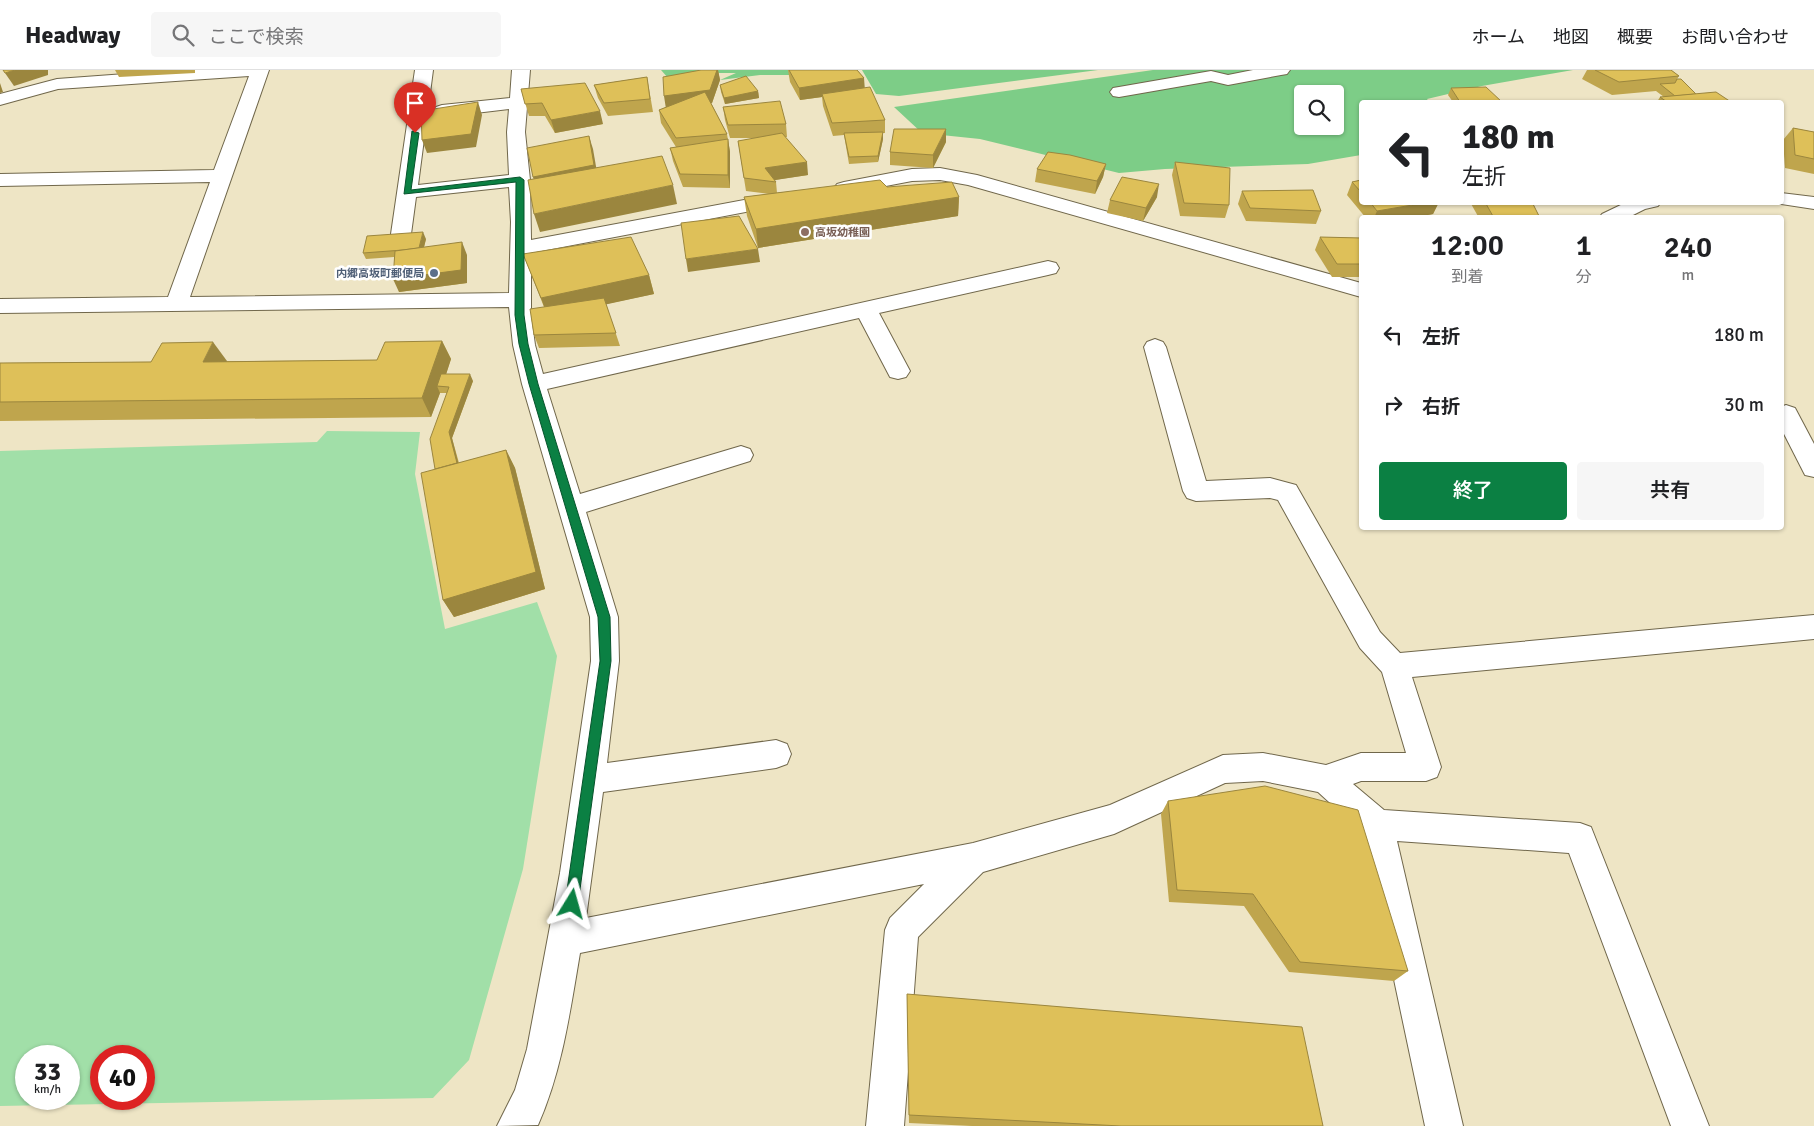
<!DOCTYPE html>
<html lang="ja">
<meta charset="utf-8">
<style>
body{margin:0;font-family:Signika,"Noto Sans JP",sans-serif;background:#f6f6f6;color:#202124;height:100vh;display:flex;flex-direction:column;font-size:19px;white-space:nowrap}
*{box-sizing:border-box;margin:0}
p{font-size:16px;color:#757577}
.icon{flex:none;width:28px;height:28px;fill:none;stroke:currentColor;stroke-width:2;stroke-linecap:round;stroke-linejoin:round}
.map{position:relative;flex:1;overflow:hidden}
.details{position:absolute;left:1359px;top:145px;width:425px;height:315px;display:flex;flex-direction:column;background:#fff;border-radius:5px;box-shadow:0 1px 4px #0004}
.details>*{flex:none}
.banner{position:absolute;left:1359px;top:30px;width:425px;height:105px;border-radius:5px;box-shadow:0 1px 4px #0004;background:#fff;color:#202124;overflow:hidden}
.fabs{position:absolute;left:1294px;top:15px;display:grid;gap:10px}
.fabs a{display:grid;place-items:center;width:50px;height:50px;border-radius:5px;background:#fff;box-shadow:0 1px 4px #0004;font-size:25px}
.speed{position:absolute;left:15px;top:975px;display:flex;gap:10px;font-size:25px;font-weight:700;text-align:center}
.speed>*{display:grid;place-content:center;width:65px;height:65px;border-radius:50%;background:#fff;box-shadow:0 1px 4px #0004;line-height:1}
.speed small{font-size:12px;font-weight:400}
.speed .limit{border:8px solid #d22;background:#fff;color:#111}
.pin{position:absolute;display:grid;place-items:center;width:42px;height:42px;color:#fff;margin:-51px -21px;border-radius:50% 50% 50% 0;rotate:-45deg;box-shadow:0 0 5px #0007}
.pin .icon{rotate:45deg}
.me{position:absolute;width:55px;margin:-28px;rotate:8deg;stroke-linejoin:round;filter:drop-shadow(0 0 4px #0008)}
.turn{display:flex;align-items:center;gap:18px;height:105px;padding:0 20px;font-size:22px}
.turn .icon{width:65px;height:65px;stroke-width:2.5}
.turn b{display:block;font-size:35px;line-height:42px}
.eta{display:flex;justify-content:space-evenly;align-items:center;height:85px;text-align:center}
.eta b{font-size:30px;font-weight:600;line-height:35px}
.cta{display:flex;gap:10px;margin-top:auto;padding:10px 20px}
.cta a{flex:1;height:58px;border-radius:5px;background:#0b8043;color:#fff;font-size:20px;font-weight:600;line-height:58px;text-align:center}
.cta a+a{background:#f6f6f6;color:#202124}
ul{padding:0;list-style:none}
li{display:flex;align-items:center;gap:15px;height:70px;padding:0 20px}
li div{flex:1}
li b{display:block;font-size:19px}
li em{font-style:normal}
header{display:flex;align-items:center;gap:30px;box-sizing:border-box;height:70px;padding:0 25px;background:#fff;border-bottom:1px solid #e0e0e0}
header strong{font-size:24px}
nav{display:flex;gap:28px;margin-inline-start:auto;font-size:18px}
.search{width:350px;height:45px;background:#f6f6f6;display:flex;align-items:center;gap:12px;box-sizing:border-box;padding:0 18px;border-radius:5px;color:#757577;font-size:19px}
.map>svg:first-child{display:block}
.green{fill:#a1dfa8;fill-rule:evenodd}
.forest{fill:#7dcd87;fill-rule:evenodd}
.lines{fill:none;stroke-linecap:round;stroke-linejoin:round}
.minor-casing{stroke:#70674b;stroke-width:2}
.minor{fill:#fff;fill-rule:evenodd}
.wall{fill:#bfa54d}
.shaded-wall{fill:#9b863e}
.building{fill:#dec059;stroke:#9b863e}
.route{fill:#0b8043;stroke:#07532c}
.education-dot{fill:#8d6e63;stroke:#fff;stroke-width:2}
.service-dot{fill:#5c6f8a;stroke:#fff;stroke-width:2}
.labels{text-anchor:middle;stroke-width:5;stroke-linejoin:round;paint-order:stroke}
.far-education-label{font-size:11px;font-weight:bold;fill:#785e54;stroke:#fff;text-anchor:start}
.far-service-label{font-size:11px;font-weight:bold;fill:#4e5e75;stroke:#fff;text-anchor:end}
</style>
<header>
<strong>Headway</strong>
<div class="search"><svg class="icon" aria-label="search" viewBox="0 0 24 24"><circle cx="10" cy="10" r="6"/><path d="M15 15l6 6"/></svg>ここで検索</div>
<nav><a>ホーム</a><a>地図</a><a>概要</a><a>お問い合わせ</a></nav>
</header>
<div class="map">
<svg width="1814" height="1056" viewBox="0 0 1814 1056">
<rect width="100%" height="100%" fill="#eee5c5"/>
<path class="green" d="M327,361L420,362L415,404L445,559L537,532L557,586L523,799L469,990L433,1028L0,1036V381L317,372ZM26,986H69V1029H26ZM101,986H144V1029H101Z"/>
<g class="forest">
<path d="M661,0H816L801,5H760L720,10L736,3H705L668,8Z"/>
<path d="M862,0H1098L899,26L876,24Z"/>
<path d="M1153,0H1573L1482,16L1427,29L1429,32H1361V85L1308,94L1165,99L1119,103L980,69L922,63L894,37ZM1302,24H1335V56H1302Z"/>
</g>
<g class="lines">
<g class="minor-casing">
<g id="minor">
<path d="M180,0H269L190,227L509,223L511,152L509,117L416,127L411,164L408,169L401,170L394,169L391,164L415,0H433L418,115L509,105L507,62L509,39L442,47L436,45L433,41L436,37L442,35L510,28L512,0H530L525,62L530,110L531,170L782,123L789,125L792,129L789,133L782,135L531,183V245L535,275L543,304L1048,191L1056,193L1059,198L1056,203L1048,205L879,243L910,301L906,307L898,309L890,307L859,248L547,319L580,424L741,376L750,379L753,385L750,391L586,442L618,547L619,591L607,693L776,670L787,674L791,684L787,694L776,698L603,722L586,848L973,773L1110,735L1223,685L1263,683L1326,695L1361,683H1406L1382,602L1360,578L1278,430L1270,428L1196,431L1187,428L1183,421L1144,277L1147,272L1155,269L1163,272L1166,277L1206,411L1270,408L1296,415L1380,562L1400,583L1814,545V569L1412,607L1441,697L1437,707L1426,711H1361L1353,714L1384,740L1580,753L1591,757L1709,1056H1671L1569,783L1397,771L1463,1056H1425L1363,763L1318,722L1263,711L1225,713L1114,764L983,802L918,867L904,1056H866L885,860L890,848L924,814L580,883C570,942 562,1001 538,1055L497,1056L515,1020L527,979L560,803L591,591L590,547L522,314L513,275L509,237L0,243V229L168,227L210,112L0,116V104L214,100L249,6L58,19L0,35V24L57,9Z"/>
<path d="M1253,0H1290L1287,4L1281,5L1228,15L1211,11L1119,27L1113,26L1110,22L1113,18L1119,17L1211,1L1228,5Z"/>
<path d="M940,98L977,105L1361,213V227L968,115L940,110L912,111L844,124L837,122L834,118L837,114L844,112L912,99Z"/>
<path d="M1781,123L1814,127V139L1774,133L1781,132Z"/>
<path d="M1627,132H1661L1658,136L1645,139L1627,148H1599L1602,144Z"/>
<path d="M1786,335L1795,338L1814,374V407L1805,405L1781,358V337Z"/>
</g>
</g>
<use href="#minor" class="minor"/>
</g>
<g class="wall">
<path d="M115,0H195V3L119,7Z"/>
<path d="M701,0H718L720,10L712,33H711L727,64L730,82V118L683,117L673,91L670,78L676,77L661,53L659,40L666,37Z"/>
<path d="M788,0H857L864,8V18L885,50V63H883V69L878,92L849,94L844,65L833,66L823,36L822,27L800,30L790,12Z"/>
<path d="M1587,0H1671L1679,6L1677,9L1696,24L1731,32H1657L1660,27H1664L1656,21L1612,25L1582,9Z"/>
<path d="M647,7L653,42L608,46L598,28L594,15Z"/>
<path d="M720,15L758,21L759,28L725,34L721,22Z"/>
<path d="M1451,18L1502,32H1453L1448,25Z"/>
<path d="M521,19L603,54L555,63L545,46H529Z"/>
<path d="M723,37L786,54L787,67H785L808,105L774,110L776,112L777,123L887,117L959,127L958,146L758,178L747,146L744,127L769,124L746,121L738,71L758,68H730L725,50Z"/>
<path d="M1793,58L1814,62V104L1785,98L1783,70Z"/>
<path d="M946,72L933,98L890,95V82Z"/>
<path d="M1175,92L1229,135L1225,148L1180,146L1172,105Z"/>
<path d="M1106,94L1103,107L1095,124L1035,112L1037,99Z"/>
<path d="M1361,110V132H1439L1433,144L1412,148H1366L1347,125L1352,112Z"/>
<path d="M1242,121L1321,141L1316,154L1246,151L1238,134Z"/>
<path d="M1157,127L1143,151L1107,143L1110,130Z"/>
<path d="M1470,132H1532L1540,148H1479Z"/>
<path d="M1320,167L1361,168V207H1332L1315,180Z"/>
<path d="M426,169L424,177L467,185V213L399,222L394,187L366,189L363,183Z"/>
<path d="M523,184L649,205L654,224L606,234L620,276L539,278L534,265L544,237Z"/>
<path d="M442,271L451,289L446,304L473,311L452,368L459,393L506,380L515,398L545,519L454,547L443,530L435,399L447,323H440L431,347L0,351V293L377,290Z"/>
<path d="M1168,731L1408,901L1394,911L1289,902L1244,836L1169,832L1161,744Z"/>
<path d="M907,924L1323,1056H972L909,1053Z"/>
</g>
<g class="shaded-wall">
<path d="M15,0H48V5L14,16L5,3Z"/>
<path d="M717,0H718L720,10L712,33L666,39L664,26Z"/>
<path d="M864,8L865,21L822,24V27L800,30L799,18Z"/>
<path d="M0,13L3,22L0,23Z"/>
<path d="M758,21L759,28L725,34L724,28Z"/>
<path d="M478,32L482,45L476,77L427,83L422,70Z"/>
<path d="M600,41L603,54L555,63L551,50Z"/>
<path d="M946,59V72L933,98V85Z"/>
<path d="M883,62V69L878,92V86Z"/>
<path d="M589,66L593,79L598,108L537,120L533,107Z"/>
<path d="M728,69L730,82V118L728,105Z"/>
<path d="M807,92L808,105L769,111L765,98Z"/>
<path d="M1106,94L1103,107L1095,124L1097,111Z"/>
<path d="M1159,114L1157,127L1143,151L1146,138Z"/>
<path d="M673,115L677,134L540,162L534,144Z"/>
<path d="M959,127L958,146L758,178L756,159Z"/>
<path d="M1430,132H1439L1433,144L1412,148H1374L1377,141Z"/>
<path d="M423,162L426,169L422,185L419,179Z"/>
<path d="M462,172L467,185V213L399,222L393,209Z"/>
<path d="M758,179L760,192L688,202L686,189Z"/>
<path d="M649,205L654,224L548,247L541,228Z"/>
<path d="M442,271L451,289L442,317L437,316L440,323L431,347L422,328Z"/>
<path d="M213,272L227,291L216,310L203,292Z"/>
<path d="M470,304L473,311L452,368L463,412H438L449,362Z"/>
<path d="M506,380L515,398L545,519L454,547L443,530Z"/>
</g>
<g class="building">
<path d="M3,0H15L5,3Z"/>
<path d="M701,0H717L710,20L664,26L663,7Z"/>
<path d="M789,0H857L864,8L799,18Z"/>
<path d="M1595,0H1671L1679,6L1619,12Z"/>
<path d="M746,6L758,21L724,28L720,15Z"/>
<path d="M647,7L650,29L604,33L594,15Z"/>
<path d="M1677,9H1681L1696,24L1675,26L1660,14L1675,13Z"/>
<path d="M585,13L600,41L551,50L542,33L525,34L521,19Z"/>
<path d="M870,17L885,50L832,53L822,24Z"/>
<path d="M1486,17L1502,32H1460L1451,18Z"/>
<path d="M705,22L727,64L676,68L659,40Z"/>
<path d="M1716,22L1731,32H1667L1660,27Z"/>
<path d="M780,31L786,54L728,55L723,37Z"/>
<path d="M478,32L471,64L422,70L421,41Z"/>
<path d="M1793,58L1814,62V89L1795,85Z"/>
<path d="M894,59H946L933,85L890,82Z"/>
<path d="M883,62L878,86L849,87L844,63Z"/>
<path d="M782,63L807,92L765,98L776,112L744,108L738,71Z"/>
<path d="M589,66L594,95L533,107L527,78Z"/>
<path d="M728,69V105L680,104L670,78Z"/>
<path d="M1048,82L1070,85L1106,94L1097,111L1037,99Z"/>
<path d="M662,86L673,115L534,144L528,110Z"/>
<path d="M1175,92L1230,98L1229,135L1184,133Z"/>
<path d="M1122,107L1159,114L1146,138L1110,130Z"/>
<path d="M880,110L887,117L952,112L959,127L756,159L744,127Z"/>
<path d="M1361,110V122L1352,112Z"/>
<path d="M1313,120L1321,141L1250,138L1242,121Z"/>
<path d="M1370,132H1430L1377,141Z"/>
<path d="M1485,132H1532L1540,148H1494Z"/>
<path d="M739,146L758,179L686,189L681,153Z"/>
<path d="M423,162L419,178L403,180L363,183L367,166Z"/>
<path d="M631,167L649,205L541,228L523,184Z"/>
<path d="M1320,167L1361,168V194H1337Z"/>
<path d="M462,172L461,200L393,209L395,181Z"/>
<path d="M604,228L616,263L534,265L530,239Z"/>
<path d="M442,271L422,328L0,332V293L151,292L162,273L213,272L203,292L377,290L385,272Z"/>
<path d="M441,304H470L449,362L457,393L435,399L430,369L449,317L437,316Z"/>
<path d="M506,380L536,502L443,530L421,403Z"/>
<path d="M1265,716L1358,740L1408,901L1300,892L1253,824L1177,820L1168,731Z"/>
<path d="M907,924L1302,957L1323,1056H1121L909,1045Z"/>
</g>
<path class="route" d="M412,61L419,63L411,120L520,107L524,110V245L528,274L538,314L610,547L611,591L578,834L576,839L572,841L567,839L565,834L600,591L598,547L529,314L519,274L515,245L516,112L404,124Z"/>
<circle class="education-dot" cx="805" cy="162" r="5"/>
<circle class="service-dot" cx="434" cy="203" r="5"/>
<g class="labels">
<g class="far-education-label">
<text x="815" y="166">高坂幼稚園</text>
</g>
<g class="far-service-label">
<text x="424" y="207">内郷高坂町郵便局</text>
</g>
</g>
</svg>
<div class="fabs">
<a><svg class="icon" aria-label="search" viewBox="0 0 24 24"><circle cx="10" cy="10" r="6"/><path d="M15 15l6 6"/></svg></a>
</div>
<div class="speed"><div>33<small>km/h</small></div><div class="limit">40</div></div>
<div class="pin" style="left:415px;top:63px;background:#d93025"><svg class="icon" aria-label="arrive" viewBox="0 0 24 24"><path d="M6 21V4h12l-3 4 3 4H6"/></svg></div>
<svg class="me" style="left:572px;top:834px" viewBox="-20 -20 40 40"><path d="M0-17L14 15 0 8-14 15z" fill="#0b8043" stroke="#fff" stroke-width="4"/></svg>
<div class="banner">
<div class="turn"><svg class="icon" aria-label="left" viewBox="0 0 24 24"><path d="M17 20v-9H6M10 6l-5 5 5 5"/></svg><div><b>180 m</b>左折</div></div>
</div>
<section class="details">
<div class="eta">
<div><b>12:00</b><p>到着</p></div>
<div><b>1</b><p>分</p></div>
<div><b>240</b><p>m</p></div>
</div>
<ul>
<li><svg class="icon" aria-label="left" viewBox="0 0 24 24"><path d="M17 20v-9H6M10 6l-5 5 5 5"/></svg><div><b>左折</b></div><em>180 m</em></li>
<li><svg class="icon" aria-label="right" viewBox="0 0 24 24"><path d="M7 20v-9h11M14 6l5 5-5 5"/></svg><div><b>右折</b></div><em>30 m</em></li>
</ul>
<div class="cta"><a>終了</a><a>共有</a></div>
</section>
</div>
